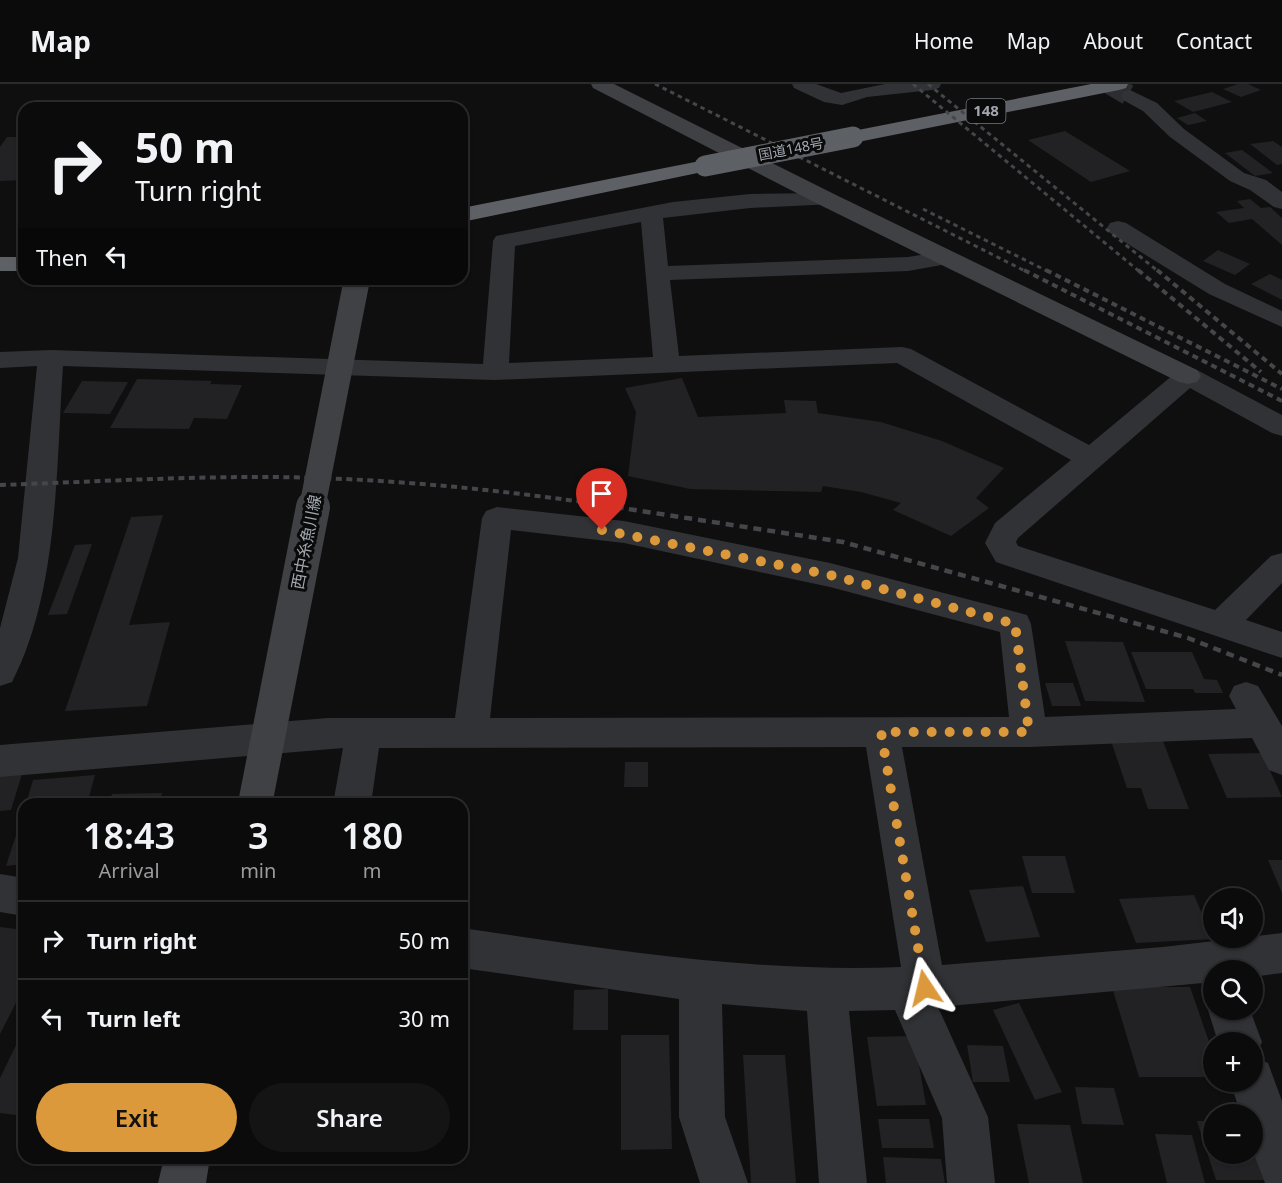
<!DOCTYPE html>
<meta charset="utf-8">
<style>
body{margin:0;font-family:"Noto Sans","Noto Sans JP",sans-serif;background:#141415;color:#f1f3f6;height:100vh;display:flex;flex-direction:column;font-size:22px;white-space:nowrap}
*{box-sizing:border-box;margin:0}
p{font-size:20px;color:#9a9b9d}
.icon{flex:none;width:33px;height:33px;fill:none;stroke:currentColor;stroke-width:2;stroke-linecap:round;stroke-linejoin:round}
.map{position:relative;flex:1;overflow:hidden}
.panel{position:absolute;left:18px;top:714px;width:450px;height:366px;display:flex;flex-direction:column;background:#0b0b0c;border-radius:18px;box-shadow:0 2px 4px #0004,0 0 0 2px #2b2b2d}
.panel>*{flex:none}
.top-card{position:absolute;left:18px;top:18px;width:450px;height:183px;border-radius:18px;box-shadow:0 2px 4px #0004,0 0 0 2px #2b2b2d;background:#0b0b0c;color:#f1f3f6;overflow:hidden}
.tools{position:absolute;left:1203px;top:804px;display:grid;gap:12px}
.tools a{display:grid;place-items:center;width:60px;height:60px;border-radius:50%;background:#0b0b0c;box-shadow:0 2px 4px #0004,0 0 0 2px #2b2b2d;font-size:30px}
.pin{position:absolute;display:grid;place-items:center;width:51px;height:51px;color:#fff;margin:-62px -26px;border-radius:50% 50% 50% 0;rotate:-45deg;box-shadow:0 0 6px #0007}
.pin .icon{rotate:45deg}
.me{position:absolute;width:66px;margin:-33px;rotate:350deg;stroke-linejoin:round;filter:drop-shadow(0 0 4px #0008)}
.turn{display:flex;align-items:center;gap:21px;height:126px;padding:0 18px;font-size:27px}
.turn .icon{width:78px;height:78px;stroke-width:2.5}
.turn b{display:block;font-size:42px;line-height:51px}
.then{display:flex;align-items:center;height:57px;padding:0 18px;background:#0003;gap:12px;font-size:22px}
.eta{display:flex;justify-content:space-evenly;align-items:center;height:102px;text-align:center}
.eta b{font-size:36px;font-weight:600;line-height:42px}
.cta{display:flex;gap:12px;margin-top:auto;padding:12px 18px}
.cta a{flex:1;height:69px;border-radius:36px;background:#db993c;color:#111;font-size:24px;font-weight:600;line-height:69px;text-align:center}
.cta a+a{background:#141415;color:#f1f3f6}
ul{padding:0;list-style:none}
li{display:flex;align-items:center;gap:18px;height:78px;padding:0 18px;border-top:2px solid #2b2b2d}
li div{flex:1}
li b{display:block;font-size:22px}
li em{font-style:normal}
header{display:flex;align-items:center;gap:36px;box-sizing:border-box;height:84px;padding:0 30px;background:#0b0b0c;border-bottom:2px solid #2b2b2d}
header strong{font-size:28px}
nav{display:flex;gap:33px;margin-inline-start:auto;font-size:21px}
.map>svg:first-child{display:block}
.building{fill:#222224}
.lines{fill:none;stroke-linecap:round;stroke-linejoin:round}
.street-tunnel{stroke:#2c2d30;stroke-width:21;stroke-dasharray:21 10;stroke-linecap:butt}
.street{fill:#313235;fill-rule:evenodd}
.secondary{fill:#3f4144;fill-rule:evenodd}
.highway{fill:#5d6065;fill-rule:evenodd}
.rail-far2{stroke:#444649;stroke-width:3;stroke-dasharray:4.5 4;stroke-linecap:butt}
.rail-far1{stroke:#444649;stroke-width:4;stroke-dasharray:6 4.5;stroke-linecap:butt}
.rail{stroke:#444649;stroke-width:4.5;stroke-dasharray:8 6;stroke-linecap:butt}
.secondary-bridge-far1{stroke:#3f4144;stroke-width:26}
.secondary-bridge{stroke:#3f4144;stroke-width:34}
.highway-bridge{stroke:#5d6065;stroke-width:21}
.route{stroke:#db993c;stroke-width:10;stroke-dasharray:0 18}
.labels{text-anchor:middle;stroke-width:6;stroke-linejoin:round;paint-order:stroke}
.far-street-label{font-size:14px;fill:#a2a7af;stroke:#0a0a0b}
.shield{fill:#0a0a0b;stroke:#74787e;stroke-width:1.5}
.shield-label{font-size:15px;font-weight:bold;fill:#a2a7af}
.street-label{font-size:16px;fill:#a2a7af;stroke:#0a0a0b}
</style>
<header>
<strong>Map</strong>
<nav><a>Home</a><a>Map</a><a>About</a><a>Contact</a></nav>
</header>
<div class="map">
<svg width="1282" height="1099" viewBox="0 0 1282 1099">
<rect width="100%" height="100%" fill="#0f0f10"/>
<g class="building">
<path d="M1238,0H1248L1261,6L1241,13L1223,5Z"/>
<path d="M1212,8L1232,18L1193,28L1174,17Z"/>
<path d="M1195,29L1207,37L1188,41L1177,34Z"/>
<path d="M1065,47L1130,87L1091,98L1028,56Z"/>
<path d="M7,53H24V96L0,97V63Z"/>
<path d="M1273,57L1282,63V80L1277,81L1250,60Z"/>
<path d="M1242,66L1273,89L1255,92L1225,69Z"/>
<path d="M1250,115L1261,124L1270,123L1282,134V161L1252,135L1229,139L1216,128L1244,124L1237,117Z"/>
<path d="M1218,166L1250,180L1235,191L1203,177Z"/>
<path d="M1270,190L1282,196V216L1251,200Z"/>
<path d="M682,294L698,333L786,329L784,316L816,317L818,329L881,338L942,357L1004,384L976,414L989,424L951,452L893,426L901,419L861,408L823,402L821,408L690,405L628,392L636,328L625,304Z"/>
<path d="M137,295L212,297L210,300L242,301L227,335L194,334L189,345L110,344Z"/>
<path d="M82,297L128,298L110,330L63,329Z"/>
<path d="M163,431L129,541L170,538L147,622L65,627L131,433Z"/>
<path d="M92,460L67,530L48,531L75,461Z"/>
<path d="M1065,557L1123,558L1145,618L1085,617Z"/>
<path d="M1131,568H1192L1204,595L1217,596L1223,609H1195L1193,605H1146Z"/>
<path d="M1045,599H1073L1081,622H1052Z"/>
<path d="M1111,657H1163L1189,725H1148L1141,704H1127Z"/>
<path d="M1262,669L1282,713L1227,714L1208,670Z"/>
<path d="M625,678H648V703H624Z"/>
<path d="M22,690L11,726L0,727V692Z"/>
<path d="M95,691L87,720H26L33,696Z"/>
<path d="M162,709L159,720H109L112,710Z"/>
<path d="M24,727V780L6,782Z"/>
<path d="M1022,772H1065L1075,809H1032Z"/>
<path d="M1268,776H1282V809Z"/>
<path d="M1023,802L1040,853L986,858L969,806Z"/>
<path d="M1194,811L1213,855L1136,859L1119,815Z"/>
<path d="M0,843L24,846V903L0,950Z"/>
<path d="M1112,903H1190L1214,972V993H1139Z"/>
<path d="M608,905V946H573L574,906Z"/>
<path d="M1019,919L1062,1008L1035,1016L993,926Z"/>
<path d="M24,945V1032L0,1029V994Z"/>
<path d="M621,951H669L672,1065L621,1066Z"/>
<path d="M914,952L926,1021L877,1022L867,953Z"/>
<path d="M967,961L1003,962L1010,998H973Z"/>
<path d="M743,971H785L796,1099H751Z"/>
<path d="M1075,1003L1114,1004L1124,1041L1082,1040Z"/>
<path d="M878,1035H929L934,1064H882Z"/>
<path d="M1197,1037H1214V1070H1252V1058L1266,1096H1216Z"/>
<path d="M1017,1040L1070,1041L1083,1099H1029Z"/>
<path d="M1155,1050L1192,1051L1205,1099H1167Z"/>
<path d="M883,1073L941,1075L945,1099H886Z"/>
</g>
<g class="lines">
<path class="street-tunnel" d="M1110,0L1130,12"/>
<g class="street">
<path d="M792,0H816L841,9L885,0H941L939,4L932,6L867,13L842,21L824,18L794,4Z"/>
<path d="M1130,6L1157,19L1184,45L1244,89L1266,96L1282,108V125L1274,123L1250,106L1230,97L1170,53L1143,27L1123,16L1121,12L1123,8Z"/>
<path d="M826,109L834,110L837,115L834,120L750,124L663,134L668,182L908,173L945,167L953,169L957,174L953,179L908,187L670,196L679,272L902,263L911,265L1089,361L1179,286L1188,284L1197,286L1282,331V352L1272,349L1190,304L1018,454L1016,458L1018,462L1215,526L1271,472L1282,469V499L1246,536L1282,548V574L996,478L985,459L995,439L1071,376L897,279L495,296L63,282C56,383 59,507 12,598L0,602V544L18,474L37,282L0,284V268L51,266L483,280L493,157L496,152L673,118L750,110ZM641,138L653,273L509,279L515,162Z"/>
<path d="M1118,137L1126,139L1225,200L1282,227V243L1209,210L1110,149L1107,144L1110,139Z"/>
<path d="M497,423L624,437L830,479L1027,531L1031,540L1045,633L1236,625L1229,612L1234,602L1246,598L1258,602L1282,642V691L1269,686L1252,654L1029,663H902L942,881L1163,863L1282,849V889L1252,893V886H1214V898L938,923L988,1033L995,1099H947L942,1034L895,926L849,927L867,1099H819L807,927L722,920L725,1033L748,1099H700L679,1033V915L462,884V844C609,865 753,889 901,883L866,663L379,664L371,720H333L343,664L0,693V661L328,634H455L482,434L486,427ZM511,446L624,459L830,503L1000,548L1009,633L490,634Z"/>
<path d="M0,790L24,794V832L0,828Z"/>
<path d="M1214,912V926H1250L1262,958L1255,974L1268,979L1282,1017V1099H1265L1252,1065V1030H1241L1230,998H1252V958H1218L1208,926Z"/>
</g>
<g class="secondary">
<path d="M591,0H614L834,110L1197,286L1201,292L1197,298L1188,300L1179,298L818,120L593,4Z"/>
<path d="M164,1074H210L206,1099H158Z"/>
</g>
<g class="highway">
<path d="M1091,0H1128L1126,4L1119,6L853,59L846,57L843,53L846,49L853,47Z"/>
<path d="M705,76L712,78L715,82L712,86L462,138V124Z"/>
<rect x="0" y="173" width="24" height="14"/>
</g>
<g class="rail-far2">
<path d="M655,0L1027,188"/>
<path d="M913,0L1140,188"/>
<path d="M928,0L1159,188"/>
<path d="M923,125L1049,188"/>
</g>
<g class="rail-far1">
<path d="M1024,186L1282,317"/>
<path d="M1046,186L1282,305"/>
<path d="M1138,186L1261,288"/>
<path d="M1157,186L1282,290"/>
<path d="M0,401C86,398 173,393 259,393C381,393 504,406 625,424"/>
</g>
<path class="rail" d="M615,423L843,458L1188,554L1282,591"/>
<path class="secondary-bridge-far1" d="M312,424L357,195"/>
<path class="secondary-bridge" d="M255,720L313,423"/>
<path class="highway-bridge" d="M705,82L853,53"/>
</g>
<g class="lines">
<path class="route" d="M602,446L830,491L1015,540L1029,648H881L925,904"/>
</g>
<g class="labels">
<g class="far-street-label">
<text transform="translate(791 65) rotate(-11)" y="5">国道148号</text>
</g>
<rect class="shield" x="966.5" y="15" width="39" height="24" rx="4.5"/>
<g class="shield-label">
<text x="986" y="32">148</text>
</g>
<g class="street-label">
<text transform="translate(306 458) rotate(-79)" y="6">西中糸魚川線</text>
</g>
</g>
</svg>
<div class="tools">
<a><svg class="icon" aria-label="sound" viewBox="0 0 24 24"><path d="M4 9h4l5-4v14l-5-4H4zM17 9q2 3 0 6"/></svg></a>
<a><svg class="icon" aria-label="search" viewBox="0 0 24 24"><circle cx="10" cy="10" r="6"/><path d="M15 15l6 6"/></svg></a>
<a>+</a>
<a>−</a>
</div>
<div class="pin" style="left:602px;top:446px;background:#d93025"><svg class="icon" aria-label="arrive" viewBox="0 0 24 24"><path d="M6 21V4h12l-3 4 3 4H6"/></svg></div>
<svg class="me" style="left:925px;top:904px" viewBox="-20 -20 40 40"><path d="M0-17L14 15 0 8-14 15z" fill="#db993c" stroke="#fff" stroke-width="4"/></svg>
<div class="top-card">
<div class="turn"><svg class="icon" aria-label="right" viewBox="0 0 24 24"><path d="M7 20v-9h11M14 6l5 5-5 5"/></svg><div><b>50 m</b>Turn right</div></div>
<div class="then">Then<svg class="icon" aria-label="left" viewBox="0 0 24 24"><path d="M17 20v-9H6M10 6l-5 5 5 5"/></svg></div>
</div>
<section class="panel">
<div class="eta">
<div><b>18:43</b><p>Arrival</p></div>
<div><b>3</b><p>min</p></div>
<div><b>180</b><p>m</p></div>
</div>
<ul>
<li><svg class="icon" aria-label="right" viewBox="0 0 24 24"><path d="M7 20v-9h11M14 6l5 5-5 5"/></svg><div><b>Turn right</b></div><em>50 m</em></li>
<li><svg class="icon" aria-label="left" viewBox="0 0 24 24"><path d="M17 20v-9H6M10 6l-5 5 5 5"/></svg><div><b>Turn left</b></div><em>30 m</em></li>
</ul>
<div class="cta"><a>Exit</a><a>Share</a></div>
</section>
</div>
